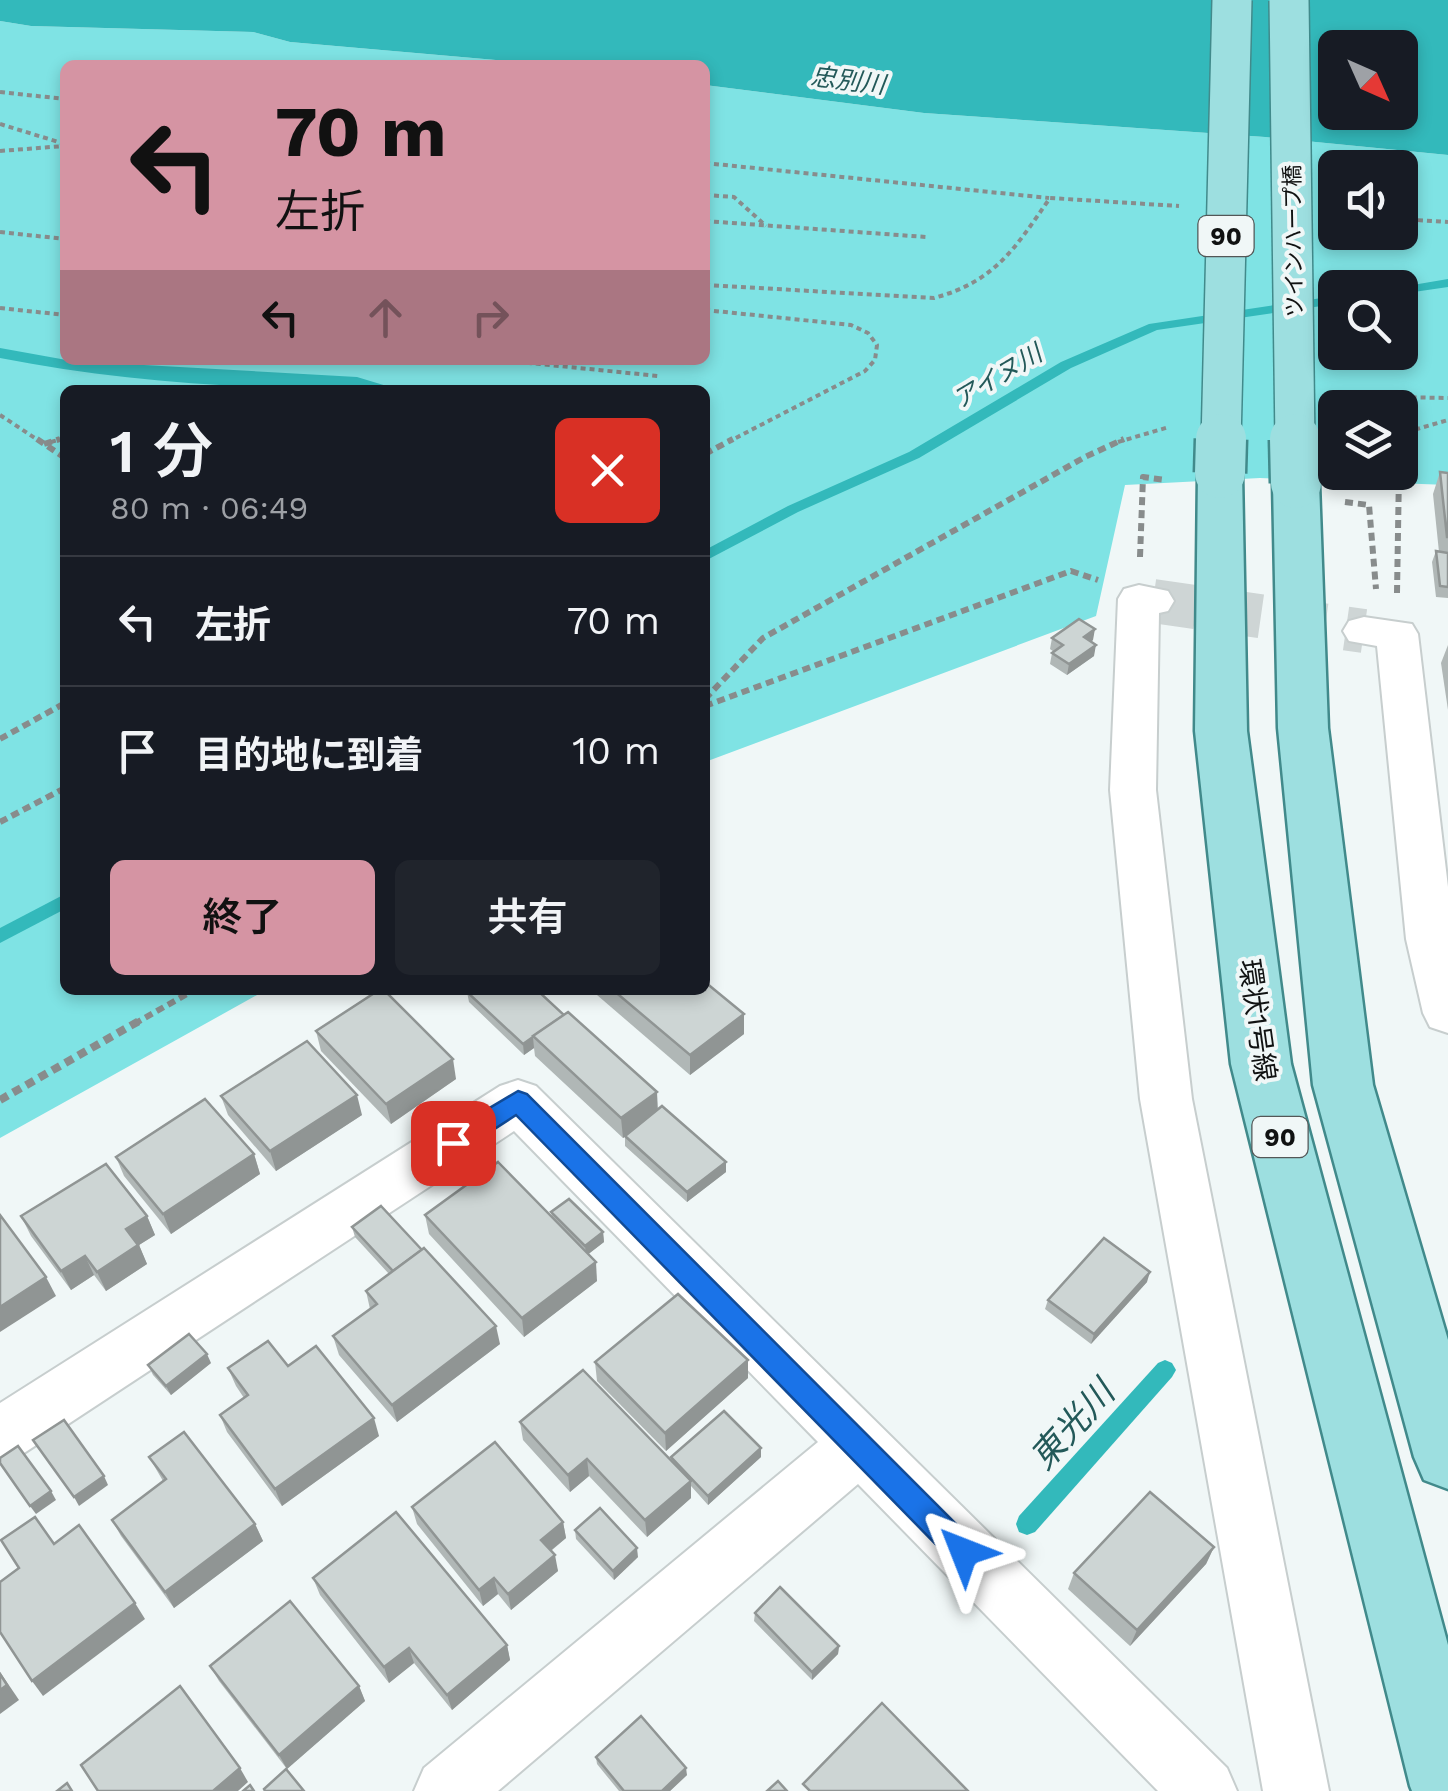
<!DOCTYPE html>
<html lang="ja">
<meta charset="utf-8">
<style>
body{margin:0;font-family:"Work Sans","Noto Sans JP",sans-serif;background:#20242c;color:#f1f3f6;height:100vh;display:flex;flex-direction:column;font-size:38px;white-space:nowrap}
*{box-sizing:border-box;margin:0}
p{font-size:32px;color:#9ea1a6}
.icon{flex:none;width:55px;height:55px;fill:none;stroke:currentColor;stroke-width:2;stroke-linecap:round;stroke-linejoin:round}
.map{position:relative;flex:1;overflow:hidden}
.details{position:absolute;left:60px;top:385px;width:650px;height:610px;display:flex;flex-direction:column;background:#171b24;border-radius:15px;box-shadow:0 5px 15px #0003}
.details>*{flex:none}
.banner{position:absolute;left:60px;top:60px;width:650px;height:305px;border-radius:15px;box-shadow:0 5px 15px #0003;background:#d594a3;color:#111;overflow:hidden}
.needle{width:65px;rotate:135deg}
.controls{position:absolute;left:1318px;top:30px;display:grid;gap:20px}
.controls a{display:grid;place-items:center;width:100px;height:100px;border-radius:15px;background:#171b24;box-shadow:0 5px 15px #0003;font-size:50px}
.pin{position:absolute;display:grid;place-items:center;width:85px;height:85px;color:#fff;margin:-42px;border-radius:20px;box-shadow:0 5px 15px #0006}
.me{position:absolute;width:110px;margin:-55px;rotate:315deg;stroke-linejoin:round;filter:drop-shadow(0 0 8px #0008)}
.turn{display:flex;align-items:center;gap:35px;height:210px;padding:0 50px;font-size:45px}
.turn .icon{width:130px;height:130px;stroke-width:2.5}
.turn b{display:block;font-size:70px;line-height:85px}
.lanes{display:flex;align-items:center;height:95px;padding:0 50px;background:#0003;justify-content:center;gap:50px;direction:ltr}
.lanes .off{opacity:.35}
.round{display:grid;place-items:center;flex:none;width:105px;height:105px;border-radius:15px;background:#20242c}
.overview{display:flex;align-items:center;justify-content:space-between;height:170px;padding:0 50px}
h1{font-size:60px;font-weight:600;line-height:75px}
.cta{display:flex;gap:20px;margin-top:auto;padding:20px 50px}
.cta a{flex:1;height:115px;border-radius:15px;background:#d594a3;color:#111;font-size:40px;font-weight:600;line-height:115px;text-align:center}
.cta a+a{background:#20242c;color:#f1f3f6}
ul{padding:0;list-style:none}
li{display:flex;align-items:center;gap:30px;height:130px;padding:0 50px;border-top:2px solid #363941}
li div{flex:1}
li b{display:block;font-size:38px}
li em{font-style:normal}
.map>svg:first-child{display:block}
.green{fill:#7fe3e4;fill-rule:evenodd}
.water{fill:#33b9bb;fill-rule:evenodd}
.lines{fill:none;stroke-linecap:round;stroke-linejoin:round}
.stream{fill:#33b9bb;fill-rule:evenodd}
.street-tunnel{stroke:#ced5d5;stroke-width:44;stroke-dasharray:44 21;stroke-linecap:butt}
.street-casing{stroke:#c7cece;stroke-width:4}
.primary-casing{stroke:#418a8b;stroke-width:5}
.path-far2{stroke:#888c8c;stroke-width:4;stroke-dasharray:5 4;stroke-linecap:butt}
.path-far1{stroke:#888c8c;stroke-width:6;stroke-dasharray:8 5;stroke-linecap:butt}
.path{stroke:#888c8c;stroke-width:8;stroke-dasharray:9 6;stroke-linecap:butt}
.street{fill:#fff;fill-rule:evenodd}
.primary{fill:#9ddfe0;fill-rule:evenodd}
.primary-bridge-far1-casing{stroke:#418a8b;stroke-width:42;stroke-linecap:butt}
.primary-bridge-casing{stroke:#418a8b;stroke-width:55;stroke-linecap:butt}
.primary-bridge-far1{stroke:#9ddfe0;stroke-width:39}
.primary-bridge{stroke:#9ddfe0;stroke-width:50}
.wall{fill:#b0b7b6}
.shaded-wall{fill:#909594}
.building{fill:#cdd5d4;stroke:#909594;stroke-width:2.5}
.route{fill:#1a73e8;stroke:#114b97;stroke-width:2.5}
.labels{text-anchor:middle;stroke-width:8;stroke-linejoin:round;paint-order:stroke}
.far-street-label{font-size:22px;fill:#101212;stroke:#f0f7f7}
.far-water-label{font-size:25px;font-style:italic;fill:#235959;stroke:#f0f7f7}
.shield{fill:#f0f7f7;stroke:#535757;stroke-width:2.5}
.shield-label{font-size:25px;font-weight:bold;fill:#101212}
.street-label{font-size:28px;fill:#101212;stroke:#f0f7f7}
.near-water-label{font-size:35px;font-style:italic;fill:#235959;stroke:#f0f7f7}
</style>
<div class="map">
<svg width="1448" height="1791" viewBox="0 0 1448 1791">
<rect width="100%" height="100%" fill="#f0f7f7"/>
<path class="green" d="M0,21L31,26L253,32L290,42L552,65H65V360H705V85L924,113L1265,137L1448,155V485L1260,478L1125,485L1096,616L705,762V390H65V990H266L0,1138ZM1335,168H1400V232H1335ZM1335,288H1400V352H1335ZM1335,408H1400V472H1335Z"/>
<g class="water">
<path d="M0,0H1448V155L1265,137L924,113L705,85V65H552L290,42L253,32L31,26L0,21ZM1335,48H1400V112H1335Z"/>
<path d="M0,348L72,361L357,377L400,390C267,390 131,384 0,358Z"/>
</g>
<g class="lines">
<g class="stream">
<path d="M1448,279V287L1400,294V288H1395Z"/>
<path d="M1335,296V304L1157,330L1071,368L919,458L798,512L705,561V550L788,506L909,452L1061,362L1149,324Z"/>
<path d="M65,894V909L0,943V928Z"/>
<path d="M1165,1360L1172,1363L1176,1370L1172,1377L1035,1532L1027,1535L1019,1532L1016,1524L1019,1516L1158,1363Z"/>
</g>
<path class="street-tunnel" d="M1153,601L1364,631"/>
<g class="street-casing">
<g id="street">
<path d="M1139,585L1168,591L1174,601L1168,611L1159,613L1156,790L1192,1099L1329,1791H1263L1140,1099L1110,790L1118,599L1124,589Z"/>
<path d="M1364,617L1412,624L1418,634L1448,887V1033L1430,1027L1423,1013L1406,939L1377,646L1349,641L1343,631L1349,621Z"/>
<path d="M518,1080L536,1086L1227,1768L1237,1791H1158L858,1484L498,1791H414L424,1768L818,1442L514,1131L21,1455L0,1463V1403L500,1086Z"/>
</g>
</g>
<g class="primary-casing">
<g id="primary">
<path d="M1220,459L1236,463L1242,473L1247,731L1291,1064L1448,1645V1791H1412L1410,1786L1231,1064L1195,731L1198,473L1204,463Z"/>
<path d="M1296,469L1312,473L1319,483L1328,728L1373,1085L1448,1340V1489L1424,1480L1414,1457L1313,1085L1278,728L1273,483L1280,473Z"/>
</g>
</g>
<g class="path-far2">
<path d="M0,92L65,99"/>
<path d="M0,124L65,144"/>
<path d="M0,151L64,146"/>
<path d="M705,163L1049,198"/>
<path d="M705,195L734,197L766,226"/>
<path d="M1400,219L1448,222"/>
<path d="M705,221L926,237"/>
<path d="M0,232L65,239"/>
<path d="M705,285L934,298C996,281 1015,248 1050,198L1179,206"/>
<path d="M0,308L65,315"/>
<path d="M705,310L851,325L868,333L877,345L875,360L865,371L728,442"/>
<path d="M500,360L658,376"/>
<path d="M1340,404L1397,397L1448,398"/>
<path d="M0,415L41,442"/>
<path d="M51,442L65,438"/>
<path d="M1118,442L1169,427"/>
<path d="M1402,442L1417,429L1448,420"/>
</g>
<g class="path-far1">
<path d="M37,439L65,458"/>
<path d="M44,444L60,439"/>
<path d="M1400,444L1405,439"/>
<path d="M705,454L733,439"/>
<path d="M1345,502L1369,505L1376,589"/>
<path d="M1140,557L1143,477L1166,480"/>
<path d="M1397,593L1399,472"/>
<path d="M705,699L763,638L1085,457L1124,439"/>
<path d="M705,706L1071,571L1098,580"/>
<path d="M0,739L65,703"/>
<path d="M0,822L65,788"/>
<path d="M134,1024L194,990"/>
</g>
<path class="path" d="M0,1100L139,1021"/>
<use href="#street" class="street"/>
<use href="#primary" class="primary"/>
<g class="primary-bridge-far1-casing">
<g id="primary-bridge-far1">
<path d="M1289,0L1295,442"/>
<path d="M1221,442L1232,0"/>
</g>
</g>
<g class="primary-bridge-casing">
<g id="primary-bridge">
<path d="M1295,439L1296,483"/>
<path d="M1220,473L1221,439"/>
</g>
</g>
<use href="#primary-bridge-far1" class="primary-bridge-far1"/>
<use href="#primary-bridge" class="primary-bridge"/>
</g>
<g class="wall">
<path d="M1440,472L1448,473V598L1436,597L1432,562L1436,551L1439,552L1433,494Z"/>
<path d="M1052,638L1093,640L1091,642L1094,656L1067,675L1050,664L1052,653L1054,652L1050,649Z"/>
<path d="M1448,645V710L1441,663Z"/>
<path d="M596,990H705L744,1034L690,1075L597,995Z"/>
<path d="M467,992L658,1110L726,1172L687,1202L625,1146V1137L623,1138L535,1056L534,1048L524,1055L469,1002Z"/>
<path d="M316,1031L456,1079L391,1124L321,1051Z"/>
<path d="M221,1096L362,1115L276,1171L228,1115Z"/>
<path d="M254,1154L260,1174L171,1234L124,1176L116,1157Z"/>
<path d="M551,1212L603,1232L604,1242L588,1254L597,1281L524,1337L429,1234L425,1215L552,1218Z"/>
<path d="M21,1216H147L155,1235L139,1245L147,1264L106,1291L94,1275L71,1290L31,1236Z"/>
<path d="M352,1227L500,1344L397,1422L339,1355L333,1336L370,1309L366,1291L389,1274L355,1237Z"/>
<path d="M1147,1282L1091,1344L1045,1309L1048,1300Z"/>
<path d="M595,1362L748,1378L666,1451L597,1381Z"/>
<path d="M211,1363L171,1395L153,1375L148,1365Z"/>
<path d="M288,1366L379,1436L282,1506L227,1432L220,1415L244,1398L236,1386L228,1368Z"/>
<path d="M520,1422L671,1461V1457L761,1448V1457L708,1505L691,1486V1498L647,1537L589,1476L570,1492L523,1440Z"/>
<path d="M149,1457L255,1524L263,1541L174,1608L121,1536L112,1520L163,1481Z"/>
<path d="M412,1507L563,1522L566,1538L551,1551L558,1571L511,1610L498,1594L483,1606L417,1524Z"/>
<path d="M575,1530L638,1557L614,1580L576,1539Z"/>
<path d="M1214,1547L1206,1564L1130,1646L1068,1589L1074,1573Z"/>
<path d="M313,1578L507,1645L510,1660L452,1710L414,1663L389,1683L320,1595Z"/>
<path d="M755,1613L839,1646L838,1654L812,1680L754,1621Z"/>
<path d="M210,1666L359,1686L365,1701L287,1769L219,1681Z"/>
<path d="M596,1757L687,1775L670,1791H619L597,1764Z"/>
</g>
<g class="shaded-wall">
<path d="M1095,629L1093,640L1082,648L1084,637Z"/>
<path d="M1096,645L1094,656L1067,675L1069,664Z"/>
<path d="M744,1014V1034L690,1075V1055Z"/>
<path d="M533,1037L534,1048L524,1055L523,1044Z"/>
<path d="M453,1059L456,1079L391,1124L386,1104Z"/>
<path d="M657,1092L658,1112L623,1138L621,1118Z"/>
<path d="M357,1095L362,1115L276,1171L270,1151Z"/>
<path d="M254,1154L260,1174L171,1234L163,1214Z"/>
<path d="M726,1162V1172L687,1202V1192Z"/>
<path d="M147,1216L155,1235L139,1245L147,1264L106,1291L97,1272L126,1229Z"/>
<path d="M603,1232L604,1242L586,1256L585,1246Z"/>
<path d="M85,1256L94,1275L71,1290L61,1271Z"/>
<path d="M596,1262L597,1281L524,1337L522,1318Z"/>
<path d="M1150,1272L1147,1282L1091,1344L1094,1334Z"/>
<path d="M46,1277L56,1296L0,1332V1307Z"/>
<path d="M496,1326L500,1344L397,1422L392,1405Z"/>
<path d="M207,1354L211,1363L171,1395L166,1386Z"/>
<path d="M748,1360V1378L666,1451L665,1433Z"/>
<path d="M374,1418L379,1436L282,1506L275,1489Z"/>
<path d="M761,1448V1457L708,1505V1496Z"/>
<path d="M587,1459L589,1476L570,1492L568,1475Z"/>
<path d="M104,1476L108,1485L79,1506L74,1497Z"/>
<path d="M691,1481V1498L647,1537L645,1520Z"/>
<path d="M51,1491L56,1500L36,1514L30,1506Z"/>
<path d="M563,1522L566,1538L544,1556L541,1540Z"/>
<path d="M255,1524L263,1541L174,1608L165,1592Z"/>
<path d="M1214,1547L1206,1564L1130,1646L1137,1630Z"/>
<path d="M637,1548L638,1557L614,1580L613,1571Z"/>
<path d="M555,1555L558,1571L511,1610L508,1594Z"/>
<path d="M494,1578L498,1594L483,1606L479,1590Z"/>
<path d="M135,1603L145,1619L43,1696L32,1681Z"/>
<path d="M507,1645L510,1660L452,1710L447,1695Z"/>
<path d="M839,1646L838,1654L812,1680V1672Z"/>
<path d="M409,1648L414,1663L389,1683L384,1667Z"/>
<path d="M0,1672L19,1700L0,1714Z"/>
<path d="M359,1686L365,1701L287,1769L279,1755Z"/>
<path d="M240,1768L248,1782L238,1791H213Z"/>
<path d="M686,1768L687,1775L670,1791H662Z"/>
</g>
<g class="building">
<path d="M1440,472L1448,473V537H1447Z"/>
<path d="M1436,551L1448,553V587L1440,586Z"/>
<path d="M1079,619L1095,629L1084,637L1096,645L1069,664L1052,653L1063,645L1052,638Z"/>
<path d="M705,982L744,1014L690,1055L613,990H705Z"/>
<path d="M379,990H384L453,1059L386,1104L316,1031Z"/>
<path d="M470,990H537L564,1015L523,1044L467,992Z"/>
<path d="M568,1012L657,1092L621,1118L533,1036Z"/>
<path d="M307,1041L357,1095L270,1151L221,1096Z"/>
<path d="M205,1099L254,1154L163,1214L116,1157Z"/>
<path d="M662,1106L726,1162L687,1192L625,1136Z"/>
<path d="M498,1162L596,1262L522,1318L425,1215Z"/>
<path d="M106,1164L147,1216L126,1229L138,1245L97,1272L85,1256L61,1271L21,1216Z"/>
<path d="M569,1199L603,1232L585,1246L551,1212Z"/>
<path d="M381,1206L422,1250L393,1271L352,1227Z"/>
<path d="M0,1215L46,1277L0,1307Z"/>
<path d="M1104,1238L1150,1272L1094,1334L1048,1300Z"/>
<path d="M424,1248L496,1326L392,1405L333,1336L377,1304L366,1291Z"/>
<path d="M678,1294L748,1360L665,1433L595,1362Z"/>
<path d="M189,1334L207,1354L166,1386L148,1365Z"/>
<path d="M268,1341L288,1366L316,1346L374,1418L275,1489L220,1415L248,1395L228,1368Z"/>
<path d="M583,1370L691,1481L645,1520L587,1459L568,1475L520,1422Z"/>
<path d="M724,1411L761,1448L708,1496L671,1457Z"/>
<path d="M64,1420L104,1476L74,1497L33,1440Z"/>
<path d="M184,1432L255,1524L165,1592L112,1520L166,1479L149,1457Z"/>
<path d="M495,1442L563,1522L541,1540L555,1555L508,1594L494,1578L479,1590L412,1507Z"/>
<path d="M18,1446L51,1491L30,1506L0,1463V1458Z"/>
<path d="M1150,1492L1214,1547L1137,1630L1074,1573Z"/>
<path d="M600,1508L637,1548L613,1571L575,1530Z"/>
<path d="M396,1512L507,1645L447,1695L409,1648L384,1667L313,1578Z"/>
<path d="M35,1517L54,1544L79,1525L135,1603L32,1681L0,1632V1582L19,1568L1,1540Z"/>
<path d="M780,1587L839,1646L812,1672L755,1613Z"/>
<path d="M290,1601L359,1686L279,1755L210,1666Z"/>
<path d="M0,1674L7,1685L0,1690Z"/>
<path d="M180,1686L240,1768L213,1791H98L81,1765Z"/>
<path d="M882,1703L968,1791H810L803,1784Z"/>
<path d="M641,1716L686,1768L662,1791H624L596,1757Z"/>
<path d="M286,1769L304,1791H265L264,1789Z"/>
<path d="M778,1781L787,1791H767Z"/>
<path d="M67,1783L72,1791H57Z"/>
<path d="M250,1785L254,1791H243Z"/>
</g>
<path class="route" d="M518,1091L527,1094L974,1542L979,1552L974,1563L964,1567L954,1563L516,1115L462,1150L453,1153L444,1150L441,1143L444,1135Z"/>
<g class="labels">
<g class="far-street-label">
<text transform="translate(1293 241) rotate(-91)" y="8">ツインハープ橋</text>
</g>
<g class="far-water-label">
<text transform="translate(848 80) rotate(7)" y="9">忠別川</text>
<text transform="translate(997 376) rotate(-31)" y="9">アイヌ川</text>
</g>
<g class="shield">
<rect x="1198.5" y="216" width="55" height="40" rx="8"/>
<rect x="1252.5" y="1117" width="55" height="40" rx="8"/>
</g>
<g class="shield-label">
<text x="1226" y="245">90</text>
<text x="1280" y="1146">90</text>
</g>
<g class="street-label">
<text transform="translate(1258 1020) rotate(82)" y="10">環状1号線</text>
</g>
<g class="near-water-label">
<text transform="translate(1072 1425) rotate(-48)" y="12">東光川</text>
</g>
</g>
</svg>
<div class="controls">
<a><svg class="needle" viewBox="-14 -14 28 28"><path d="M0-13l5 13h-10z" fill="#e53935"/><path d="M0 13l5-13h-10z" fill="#9ea1a6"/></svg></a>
<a><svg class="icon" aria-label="sound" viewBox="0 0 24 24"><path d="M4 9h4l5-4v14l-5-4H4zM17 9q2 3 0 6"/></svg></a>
<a><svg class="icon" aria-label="search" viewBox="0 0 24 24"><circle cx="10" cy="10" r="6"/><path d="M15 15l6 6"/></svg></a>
<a><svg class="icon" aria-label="layers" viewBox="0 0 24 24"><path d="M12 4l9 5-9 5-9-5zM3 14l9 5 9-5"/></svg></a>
</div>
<div class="pin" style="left:453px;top:1143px;background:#d93025"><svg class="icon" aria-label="arrive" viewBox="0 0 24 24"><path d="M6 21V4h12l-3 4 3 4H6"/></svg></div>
<svg class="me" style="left:964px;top:1552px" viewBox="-20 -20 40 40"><path d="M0-17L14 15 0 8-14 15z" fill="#1a73e8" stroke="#fff" stroke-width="4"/></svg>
<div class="banner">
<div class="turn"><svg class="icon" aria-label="left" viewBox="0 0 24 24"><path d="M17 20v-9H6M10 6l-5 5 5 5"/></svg><div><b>70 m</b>左折</div></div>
<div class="lanes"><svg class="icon" aria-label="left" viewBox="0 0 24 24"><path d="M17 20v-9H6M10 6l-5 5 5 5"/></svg><svg class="icon off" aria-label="ahead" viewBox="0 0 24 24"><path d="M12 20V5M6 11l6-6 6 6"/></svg><svg class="icon off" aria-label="right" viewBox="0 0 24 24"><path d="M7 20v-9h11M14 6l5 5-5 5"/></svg></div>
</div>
<section class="details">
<div class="overview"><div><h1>1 分</h1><p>80 m · 06:49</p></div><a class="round" style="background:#d93025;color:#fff"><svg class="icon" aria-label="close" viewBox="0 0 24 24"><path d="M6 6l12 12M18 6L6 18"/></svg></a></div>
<ul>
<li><svg class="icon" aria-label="left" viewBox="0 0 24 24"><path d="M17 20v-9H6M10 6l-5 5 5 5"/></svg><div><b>左折</b></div><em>70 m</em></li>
<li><svg class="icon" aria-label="arrive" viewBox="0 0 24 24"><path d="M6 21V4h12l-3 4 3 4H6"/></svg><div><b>目的地に到着</b></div><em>10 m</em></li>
</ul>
<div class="cta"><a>終了</a><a>共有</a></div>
</section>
</div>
